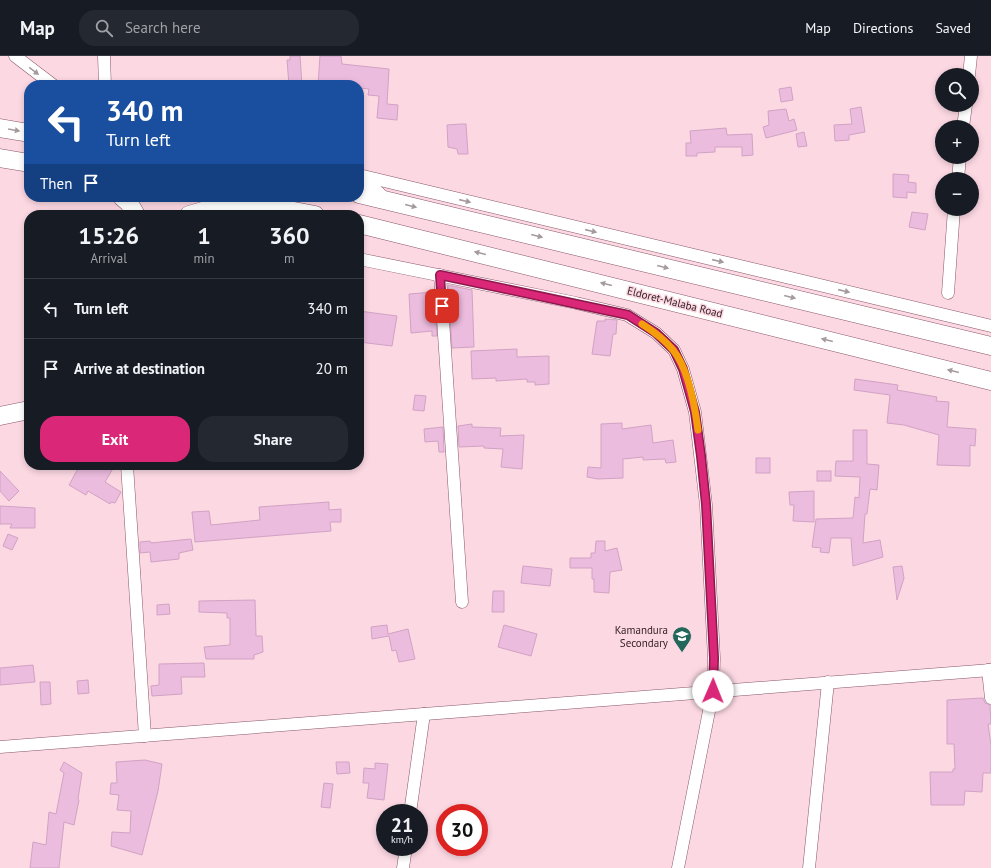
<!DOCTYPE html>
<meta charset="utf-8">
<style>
body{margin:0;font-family:"PT Sans",sans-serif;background:#242831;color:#f1f3f6;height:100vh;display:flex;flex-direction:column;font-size:15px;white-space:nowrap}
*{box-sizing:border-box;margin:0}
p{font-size:13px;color:#9ea1a6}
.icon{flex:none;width:22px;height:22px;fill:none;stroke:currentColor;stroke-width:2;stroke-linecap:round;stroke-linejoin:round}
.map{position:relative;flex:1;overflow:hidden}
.details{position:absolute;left:24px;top:154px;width:340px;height:260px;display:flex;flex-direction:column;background:#171b24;border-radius:16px;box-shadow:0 2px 6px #0003}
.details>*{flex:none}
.guide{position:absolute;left:24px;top:24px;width:340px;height:122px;border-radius:16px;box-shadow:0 2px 6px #0003;background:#1a4fa0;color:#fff;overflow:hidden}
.fabs{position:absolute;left:935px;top:12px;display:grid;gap:8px}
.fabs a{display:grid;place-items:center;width:44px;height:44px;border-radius:50%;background:#171b24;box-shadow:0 2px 6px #0003;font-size:20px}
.speed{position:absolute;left:376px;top:748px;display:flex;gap:8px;font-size:20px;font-weight:700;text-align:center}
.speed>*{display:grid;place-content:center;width:52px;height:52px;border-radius:50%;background:#171b24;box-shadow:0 2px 6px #0003;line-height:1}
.speed small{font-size:10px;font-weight:400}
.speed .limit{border:6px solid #d22;background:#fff;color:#111}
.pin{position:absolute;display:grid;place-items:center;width:34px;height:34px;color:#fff;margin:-17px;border-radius:8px;box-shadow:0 2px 6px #0006}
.me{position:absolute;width:44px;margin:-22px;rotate:1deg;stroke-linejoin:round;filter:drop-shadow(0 0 3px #0008)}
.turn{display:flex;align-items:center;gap:14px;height:84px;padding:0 16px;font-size:18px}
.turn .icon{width:52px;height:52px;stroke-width:2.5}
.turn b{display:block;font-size:28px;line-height:34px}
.then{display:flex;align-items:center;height:38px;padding:0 16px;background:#0003;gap:8px;font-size:15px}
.eta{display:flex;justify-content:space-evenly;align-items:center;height:68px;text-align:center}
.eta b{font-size:24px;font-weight:800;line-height:28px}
.primary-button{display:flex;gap:8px;margin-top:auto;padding:8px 16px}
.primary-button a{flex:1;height:46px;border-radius:16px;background:#db2777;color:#fff;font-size:16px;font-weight:800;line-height:46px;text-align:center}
.primary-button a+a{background:#242831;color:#f1f3f6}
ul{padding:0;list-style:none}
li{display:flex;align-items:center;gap:12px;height:60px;padding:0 16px;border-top:1px solid #363941}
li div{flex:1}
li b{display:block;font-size:15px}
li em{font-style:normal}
header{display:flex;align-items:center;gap:24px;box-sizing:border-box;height:56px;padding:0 20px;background:#171b24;border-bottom:1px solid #363941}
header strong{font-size:19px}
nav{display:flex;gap:22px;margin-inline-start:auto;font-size:14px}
.search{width:280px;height:36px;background:#242831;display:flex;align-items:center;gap:10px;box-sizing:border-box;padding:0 14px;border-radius:16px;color:#9ea1a6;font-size:15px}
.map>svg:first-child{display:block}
.building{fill:#ecbcde;stroke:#d1a2c3}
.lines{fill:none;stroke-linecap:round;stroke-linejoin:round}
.minor-casing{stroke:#8a5769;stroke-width:13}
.highway-casing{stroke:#8a5769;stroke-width:19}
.minor{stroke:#fff;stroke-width:12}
.highway{stroke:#fff;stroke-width:18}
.oneway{fill:#a59b9e}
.route-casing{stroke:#8e194d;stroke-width:10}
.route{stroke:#db2777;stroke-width:7}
.slow{stroke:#f59e0b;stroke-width:7}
.labels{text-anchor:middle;stroke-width:3;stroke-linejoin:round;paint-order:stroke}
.street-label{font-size:11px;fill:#372128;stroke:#fcd8e3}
.poi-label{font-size:11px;fill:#372128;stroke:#fcd8e3;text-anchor:end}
</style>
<header>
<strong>Map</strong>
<div class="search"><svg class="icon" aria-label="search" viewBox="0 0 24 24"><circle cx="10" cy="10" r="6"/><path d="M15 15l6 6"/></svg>Search here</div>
<nav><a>Map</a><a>Directions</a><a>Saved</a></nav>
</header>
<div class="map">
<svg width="991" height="812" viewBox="0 0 991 812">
<rect width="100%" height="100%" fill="#fcd8e3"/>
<g class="building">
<path d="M290,0H300L302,29H289L287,4H290Z"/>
<path d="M320,0H341L342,8L389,13L387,48L398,49L397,64L377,62L379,40L368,39L369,33L359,32V29H318Z"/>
<path d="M791,31L793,44L781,46L779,33Z"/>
<path d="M861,51L865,76L849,79V84L835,85L834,69L852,68L850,53Z"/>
<path d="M786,53L789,65L794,63L797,74L766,82L763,71L769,69L768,55Z"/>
<path d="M461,68H466L468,98H458L457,93L448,91L447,69Z"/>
<path d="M726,72L727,79L752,78L753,99L742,100V91H715V96L697,97V100H686V87H691L690,75Z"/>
<path d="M804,76L807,90L798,91L796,78Z"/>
<path d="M893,118L909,119L908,126L916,127V137L907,136V142L893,141Z"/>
<path d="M912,156L928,158L925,174L909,171Z"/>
<path d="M448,229L472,234L474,291L452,292Z"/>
<path d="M434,236L437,280H432V275L411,277L409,238Z"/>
<path d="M359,255L397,260L392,290L359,286Z"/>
<path d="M605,263L617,264L616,278H613L610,300L592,298L597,265H605Z"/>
<path d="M517,293V301L549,300V328L535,329V326H527V323L496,325V322L472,323L471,295Z"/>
<path d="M855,323L898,329L897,334L937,341L936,345L949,346L947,371L976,373L975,390L970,389V410L937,409L939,379L904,369L887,367L890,339L854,334Z"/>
<path d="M415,339L426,340L424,355L413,354Z"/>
<path d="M622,367V373L651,369L653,387L673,384L676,406L666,407L665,403L643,404V401L623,403V422L598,423L587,421L588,411L601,412V368Z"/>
<path d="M472,368V371L501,372L500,380L524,379L522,413L501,411L503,393L484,392V390L459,391L458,370Z"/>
<path d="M443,371L444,396H439L438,385L425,386L424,373Z"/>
<path d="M853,374H867V408L879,409L877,434L870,433L867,458H865L863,487L880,484L883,501L853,510L851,482H831L829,497L820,496L821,492L812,491L816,463L853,462L855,441L859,442L860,421L835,420L836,405H853Z"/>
<rect x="756" y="402" width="14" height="15"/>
<path d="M80,409H115L105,426L121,436L115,447L111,446L110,448L88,435L86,439L69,429Z"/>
<path d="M0,415L19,435L9,445L0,435Z"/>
<rect x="817" y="415" width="14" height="10"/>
<path d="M814,435V466L793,465L794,449H790L789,436Z"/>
<path d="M329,446V454L341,453V466H330L331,475L195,486L192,456L209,455L211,469L260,464L259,451Z"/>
<path d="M0,450L35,452V472H10L12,468H0Z"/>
<path d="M8,478L18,482L12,494L3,490Z"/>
<path d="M191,483L193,494L179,497V503L151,506L150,496L140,497V486L150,485L151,487Z"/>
<path d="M596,485H605V495L617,492L622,514L610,516L609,537L594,536V523H592V512H570V502H591V497H595Z"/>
<path d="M523,510L552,513L550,530L521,527Z"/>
<path d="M902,510L904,522L897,544L893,511Z"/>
<path d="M493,535H504V556H492Z"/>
<path d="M255,544L256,580H262L263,596L254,599V603H206L204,591L230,589V562H227V557L199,556V545Z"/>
<path d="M169,548L170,558L157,559V549Z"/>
<path d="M387,569L388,578L408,573L415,603L399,606L396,594L392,595L389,580L372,583L371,571Z"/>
<path d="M504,569L537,578L531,600L498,591Z"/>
<path d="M204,607L205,621H181L182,638L152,640L151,630L159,629V608Z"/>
<path d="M33,609L35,626L0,629V612Z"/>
<path d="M88,624L89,637L78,638L77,625Z"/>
<path d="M40,626H50L51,648L41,649Z"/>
<path d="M983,642L985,647L990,649L991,668H988L991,689V717H983L982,736L965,735L964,749H931L930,716H953V713H955L954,688H947V644Z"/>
<path d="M145,704L162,708L158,735L142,799L111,790L112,776L130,777L131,755L117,754L119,739L110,738L111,727H117L116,706Z"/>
<path d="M64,706L82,717L78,743L79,744L74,769L64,766L59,812H30L33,786L46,789L49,756L56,758L64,717L60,714Z"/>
<path d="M336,706H349L350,717L337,718Z"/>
<path d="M375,707L388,708L384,744L367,742L369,727H363L364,712L375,713Z"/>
<path d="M324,727L333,728L330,752L321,751Z"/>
</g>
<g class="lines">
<g class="minor-casing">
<g id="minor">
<path d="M15,0L53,29"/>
<path d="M104,0L105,29"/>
<path d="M969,19L971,0"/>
<path d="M963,71L966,49"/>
<path d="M359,119L991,270"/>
<path d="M958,123L960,101"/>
<path d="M359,203L576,247L627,259L656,277L674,294L683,313L695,356L706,449L714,602L713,635L678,812"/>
<path d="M440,219L462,546"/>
<path d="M948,237L954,153"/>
<path d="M127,409L145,680"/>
<path d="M988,614L991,642"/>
<path d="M0,691L991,614"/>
<path d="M410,757L424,658"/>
<path d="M403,812L406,791"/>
<path d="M809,812L828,626"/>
</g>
</g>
<g class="highway-casing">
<g id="highway">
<path d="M0,72L29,77"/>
<path d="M0,102L29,107"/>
<path d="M359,122L381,143"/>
<path d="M359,138L991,290"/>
<path d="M122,141L129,147L136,159"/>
<path d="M221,141L315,159"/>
<path d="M189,159L220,150L238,147"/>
<path d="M359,168L991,325"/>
<path d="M0,360L29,354"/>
</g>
</g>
<use href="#minor" class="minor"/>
<use href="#highway" class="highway"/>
</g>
<defs><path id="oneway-solid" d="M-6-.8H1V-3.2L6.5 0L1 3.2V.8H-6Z"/></defs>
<g class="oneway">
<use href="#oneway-solid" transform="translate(34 15) rotate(37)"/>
<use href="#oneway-solid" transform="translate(14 74) rotate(10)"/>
<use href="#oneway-solid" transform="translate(465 145) rotate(13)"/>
<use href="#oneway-solid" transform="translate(411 150) rotate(14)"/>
<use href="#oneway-solid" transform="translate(591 175) rotate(13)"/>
<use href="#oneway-solid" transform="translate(537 180) rotate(14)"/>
<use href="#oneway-solid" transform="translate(480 197) rotate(-166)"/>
<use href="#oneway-solid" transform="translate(718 205) rotate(13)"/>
<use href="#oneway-solid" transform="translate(663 211) rotate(14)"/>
<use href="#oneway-solid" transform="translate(606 228) rotate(-166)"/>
<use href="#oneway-solid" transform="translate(844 235) rotate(13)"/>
<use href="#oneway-solid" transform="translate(790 241) rotate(14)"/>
<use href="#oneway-solid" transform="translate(827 284) rotate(-166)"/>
<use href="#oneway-solid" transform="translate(953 315) rotate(-166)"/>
</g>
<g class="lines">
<g class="route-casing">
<path id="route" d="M442,250L440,219L628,259L656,277L674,294L683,313L695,356L701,400L706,448L714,602L713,635"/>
</g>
<use href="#route" class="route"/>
<path class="slow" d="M642,268C653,275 664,283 673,294C688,312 695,351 698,374"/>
</g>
<defs>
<g id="school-pin" transform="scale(1)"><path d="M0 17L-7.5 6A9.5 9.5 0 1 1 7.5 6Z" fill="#226759" stroke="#fcd8e3"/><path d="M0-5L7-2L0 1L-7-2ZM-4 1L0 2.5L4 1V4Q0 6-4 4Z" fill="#fff"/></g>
</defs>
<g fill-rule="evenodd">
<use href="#school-pin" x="682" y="580"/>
</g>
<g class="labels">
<g class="street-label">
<text transform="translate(675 246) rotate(14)" y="4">Eldoret-Malaba Road</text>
</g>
<g class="poi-label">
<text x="668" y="578">Kamandura<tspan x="668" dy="13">Secondary</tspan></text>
</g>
</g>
</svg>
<div class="fabs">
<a><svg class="icon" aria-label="search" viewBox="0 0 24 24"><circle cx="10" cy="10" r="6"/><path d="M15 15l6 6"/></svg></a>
<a>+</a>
<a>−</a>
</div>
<div class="speed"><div>21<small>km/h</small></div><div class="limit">30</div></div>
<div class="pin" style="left:442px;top:250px;background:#d93025"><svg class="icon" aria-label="arrive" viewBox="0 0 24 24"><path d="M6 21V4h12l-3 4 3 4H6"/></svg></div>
<svg class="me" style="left:713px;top:635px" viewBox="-20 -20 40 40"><circle r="19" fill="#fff"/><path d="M0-13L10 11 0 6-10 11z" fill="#db2777"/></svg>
<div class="guide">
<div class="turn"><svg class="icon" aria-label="left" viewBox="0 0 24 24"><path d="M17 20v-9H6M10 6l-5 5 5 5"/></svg><div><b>340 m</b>Turn left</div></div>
<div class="then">Then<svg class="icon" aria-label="arrive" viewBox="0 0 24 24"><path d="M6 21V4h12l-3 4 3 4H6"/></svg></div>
</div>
<section class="details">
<div class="eta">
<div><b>15:26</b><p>Arrival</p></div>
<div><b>1</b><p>min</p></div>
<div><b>360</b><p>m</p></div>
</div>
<ul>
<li><svg class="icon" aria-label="left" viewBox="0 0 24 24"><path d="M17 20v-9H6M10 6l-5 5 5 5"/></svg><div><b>Turn left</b></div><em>340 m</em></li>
<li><svg class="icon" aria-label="arrive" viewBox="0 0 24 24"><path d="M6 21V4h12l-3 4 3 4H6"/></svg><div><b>Arrive at destination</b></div><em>20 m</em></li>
</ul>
<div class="primary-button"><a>Exit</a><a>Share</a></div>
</section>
</div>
